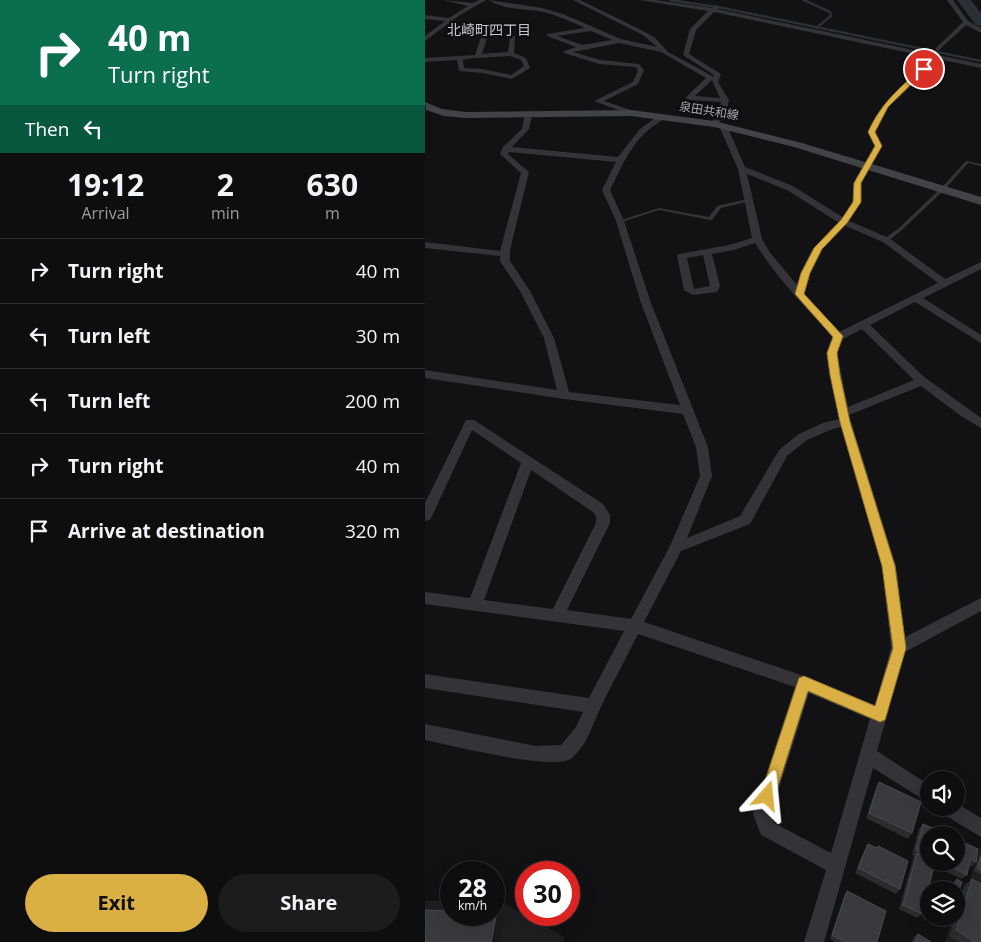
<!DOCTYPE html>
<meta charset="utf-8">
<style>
body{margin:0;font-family:"Open Sans","Noto Sans JP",sans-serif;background:#1c1c1d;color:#f1f3f6;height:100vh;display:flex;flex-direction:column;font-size:19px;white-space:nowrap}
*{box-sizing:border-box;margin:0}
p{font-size:16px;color:#9b9c9e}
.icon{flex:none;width:28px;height:28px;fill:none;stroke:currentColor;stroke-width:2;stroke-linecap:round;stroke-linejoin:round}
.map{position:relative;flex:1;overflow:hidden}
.panel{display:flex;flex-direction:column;background:#0e0e0f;width:425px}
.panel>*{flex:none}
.top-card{background:#0b6e4f;color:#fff;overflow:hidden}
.tools{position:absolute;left:495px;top:771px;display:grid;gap:10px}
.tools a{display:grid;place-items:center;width:45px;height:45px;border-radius:50%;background:#0e0e0f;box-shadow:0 5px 20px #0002,0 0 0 1px #2e2e2f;font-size:25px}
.speed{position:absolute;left:15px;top:861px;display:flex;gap:10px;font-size:25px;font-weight:700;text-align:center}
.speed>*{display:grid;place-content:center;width:65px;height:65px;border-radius:50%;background:#0e0e0f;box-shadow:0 5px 20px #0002,0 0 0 1px #2e2e2f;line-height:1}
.speed small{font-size:12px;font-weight:400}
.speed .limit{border:8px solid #d22;background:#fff;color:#111}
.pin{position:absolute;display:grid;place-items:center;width:42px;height:42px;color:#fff;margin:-21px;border:2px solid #fff;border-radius:50%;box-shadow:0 1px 5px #0007}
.me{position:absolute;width:55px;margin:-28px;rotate:18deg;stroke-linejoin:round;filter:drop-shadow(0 0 4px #0008)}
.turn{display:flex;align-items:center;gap:18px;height:105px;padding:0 25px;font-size:22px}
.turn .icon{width:65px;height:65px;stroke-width:2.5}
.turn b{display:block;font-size:35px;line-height:42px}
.then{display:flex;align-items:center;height:48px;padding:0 25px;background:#0003;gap:10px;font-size:19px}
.eta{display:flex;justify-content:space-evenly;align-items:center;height:85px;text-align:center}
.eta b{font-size:30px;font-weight:700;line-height:35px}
.button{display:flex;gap:10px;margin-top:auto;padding:10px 25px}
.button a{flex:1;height:58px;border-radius:30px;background:#dab044;color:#111;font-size:20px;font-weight:700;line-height:58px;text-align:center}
.button a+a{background:#1c1c1d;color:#f1f3f6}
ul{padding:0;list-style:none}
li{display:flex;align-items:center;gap:15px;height:65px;padding:0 25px;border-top:1px solid #2e2e2f}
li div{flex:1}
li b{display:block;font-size:19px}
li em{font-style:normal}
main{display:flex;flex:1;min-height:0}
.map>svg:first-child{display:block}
.built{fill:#1f1f21}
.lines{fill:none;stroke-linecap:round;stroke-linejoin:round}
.stream{stroke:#2a3036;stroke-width:2.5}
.river{fill:#2a3036;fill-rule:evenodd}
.service{fill:#343438;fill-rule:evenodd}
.minor{fill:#343438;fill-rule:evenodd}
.secondary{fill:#424348;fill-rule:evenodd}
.wall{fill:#2c2c2f}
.shaded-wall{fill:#1c1c1e}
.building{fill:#393a3d;stroke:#4a4b4f}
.route{fill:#dab044;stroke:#8e722c}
.labels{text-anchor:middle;stroke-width:5;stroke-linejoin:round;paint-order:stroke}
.far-street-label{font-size:12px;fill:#a6a9b2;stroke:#0e0d0f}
.far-neighbourhood-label{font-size:14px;fill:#c6c8cf;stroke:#0e0d0f}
</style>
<main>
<section class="panel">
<div class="top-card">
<div class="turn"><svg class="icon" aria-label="right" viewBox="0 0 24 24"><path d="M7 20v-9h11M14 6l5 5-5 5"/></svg><div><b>40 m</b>Turn right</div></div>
<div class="then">Then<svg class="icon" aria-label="left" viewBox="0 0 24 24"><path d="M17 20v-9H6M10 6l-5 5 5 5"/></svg></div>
</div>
<div class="eta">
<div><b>19:12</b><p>Arrival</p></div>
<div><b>2</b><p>min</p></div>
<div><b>630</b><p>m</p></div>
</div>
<ul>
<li><svg class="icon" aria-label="right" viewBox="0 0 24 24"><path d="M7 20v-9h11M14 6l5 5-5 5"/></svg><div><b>Turn right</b></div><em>40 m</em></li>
<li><svg class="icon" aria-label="left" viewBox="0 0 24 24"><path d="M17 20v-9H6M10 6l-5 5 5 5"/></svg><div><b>Turn left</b></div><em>30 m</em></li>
<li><svg class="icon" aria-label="left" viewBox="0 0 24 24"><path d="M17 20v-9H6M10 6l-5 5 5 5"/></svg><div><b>Turn left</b></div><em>200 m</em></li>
<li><svg class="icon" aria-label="right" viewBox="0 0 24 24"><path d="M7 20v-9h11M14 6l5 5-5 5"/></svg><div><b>Turn right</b></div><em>40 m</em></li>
<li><svg class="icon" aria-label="arrive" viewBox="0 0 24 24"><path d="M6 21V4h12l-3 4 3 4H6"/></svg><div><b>Arrive at destination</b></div><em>320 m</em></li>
</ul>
<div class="button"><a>Exit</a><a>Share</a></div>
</section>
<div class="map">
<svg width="556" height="942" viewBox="0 0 556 942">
<rect width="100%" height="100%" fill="#121214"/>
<g class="built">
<path d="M556,844V942H520L528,918H531V908L539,883L543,885Z"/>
<path d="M0,901H26V915H69V902L79,903L139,937V942H0Z"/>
</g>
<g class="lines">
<g class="stream">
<path d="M245,0L298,8L556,61"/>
<path d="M379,0L405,12L406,16L391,28"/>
</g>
<path class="river" d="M532,0H546L556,13V26L551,25Z"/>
<g class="service">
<path d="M510,56L513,57L462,106L449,132L455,146L435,183L434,202L421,223L395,249L383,273L376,294V295H372V294L379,273L391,248L417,221L430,202L431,183L451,146L445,132L459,105Z"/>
<path d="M541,161L556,164V166L543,163L521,188L477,230L463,241H459V239L474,228L518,186Z"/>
<path d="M323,199H325V201L296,208L287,220H285L234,210L197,222L193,221L234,208L284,217L292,206Z"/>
</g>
<g class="minor">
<path d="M18,0L48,3L54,0H61L35,15L0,41V36L20,21L0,19V15L24,18L43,6Z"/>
<path d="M64,0L117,8L138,14L196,39L232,47L218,35L148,0H155L222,33L230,38L243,52L289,77V75L258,55L265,29L283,11L215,0H230L287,8L291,5L294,7L292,9L556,64V68L289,12L271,30L264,54L296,74L293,82L304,100L301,113L292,126L285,124L294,113L296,102L264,100L260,98L281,78L236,52L194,43L148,52L175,60L214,64L219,70L213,84L179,101L209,111V115H206L169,101L208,82L213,70L210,67L174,64L139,53V51L151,47L122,36V34L160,28C147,22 133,16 119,12C100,8 80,11 64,0ZM166,31L187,40L157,45L132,36ZM287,80L295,98L270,96Z"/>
<path d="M522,0H528L543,21L556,28V33L541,25L513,51L511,50V48L538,22Z"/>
<path d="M69,30L90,36L89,53L101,58L105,68L87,79L57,73L34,71L32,60L0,62V58L50,55L58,32ZM69,34L85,38L83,52L57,54L63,35ZM85,56L96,60L99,66L86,75L57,69L39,68L38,59Z"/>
<path d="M100,114L107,116L104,129L87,147L193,157L215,129L233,116L240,118C234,123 226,127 221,132C204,148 195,170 185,190L199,221L226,303L283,447L287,476L262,538L315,516L354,450L374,434L398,423L414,419L402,353L408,337C380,307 351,277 330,243L309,250L287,254L295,286L292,292L268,295L259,290L252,256L254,254L304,245L327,238L313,169L294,126L295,124L302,126L320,167L368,186L422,220L464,238L520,279L556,262V269L498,298L556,335V343L490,302L445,325L498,376L556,418V428L536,416L496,386L424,415L471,566L480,637L556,598V611L480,652L452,751L504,785V803L448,768L399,942H379L401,870L336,835L328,814L370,687L213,634C201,659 187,683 175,709C167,726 162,745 147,758C130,772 25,745 0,740V724L110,746L136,745L151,727L158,712L0,688V674L164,698L199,631L0,604V592L45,598L96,463L47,430L7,516L5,520L0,521V503L41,420H49L178,504L185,515V523L142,610L206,619L245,546L275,476L271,447L258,414L139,399L0,378V370L132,390L119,338L95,291L75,261V256L0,248V242L75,251L96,173L75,154L78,147L97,129ZM84,152L191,162L177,190L191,221L216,303L255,405L144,392L129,338L105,291L85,261V250L104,172L83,154ZM322,174L362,190L416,224L458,242L513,283L414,332L378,292L346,254L337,239ZM278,255L285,286L269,289L262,258ZM437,329L489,380L423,407L412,353L418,339ZM416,427L457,566L466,648L450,705L379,676L219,622L256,551L325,524L362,456L382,440L405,430ZM106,470L168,512L171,516V523L128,609L59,600ZM384,693L445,719L406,853L349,823L346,814Z"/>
<path d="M531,803L556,818V837L518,814L516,808H531Z"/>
</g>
<path class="secondary" d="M0,102L17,109L41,112L206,110L289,121L377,143L556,197V205L369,147L289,127L206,116L41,118L19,116L1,110Z"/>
</g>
<g class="wall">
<path d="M454,782L487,833L483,839L441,818L451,788Z"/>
<path d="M498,824L504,835V862H531V839L551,862L546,867L544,866L542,875L537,879L509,866L497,914L492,918L474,909L489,856L487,855L494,829Z"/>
<path d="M443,844L451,848L453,846L475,889L471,894L430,873L440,849Z"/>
<path d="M556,853V875L549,871Z"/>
<path d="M532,879L531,890H519L521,883L524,881L528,884L529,881Z"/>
<path d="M547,879L556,884V883V942H534L524,936L530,918H531V913L540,885Z"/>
<path d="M422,891L452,942H411L405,939L419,896Z"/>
<path d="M493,934L506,942H487L489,937Z"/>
</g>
<path class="shaded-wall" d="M72,912L79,919L75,942H66Z"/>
<g class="building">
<path d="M454,782L496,802L487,833L444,813Z"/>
<path d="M498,824L523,835H504V857L491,850Z"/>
<path d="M531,839L553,849L551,862L545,859L542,875L516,862H531Z"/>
<path d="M443,844L452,848L453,846L483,861L475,889L433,868Z"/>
<path d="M492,853L504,858V862H510L497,914L478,905Z"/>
<path d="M556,856V871L552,868Z"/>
<path d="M532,879L537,882L531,899V890H520L524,881L530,885Z"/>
<path d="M547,879L556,884V942H550L531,930Z"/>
<path d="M422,891L461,911L452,942H420L407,935Z"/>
<path d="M0,910L26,911V915H69V912H72L66,942H0Z"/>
<path d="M493,934L506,942H490Z"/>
</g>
<path class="route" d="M496,68L502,69L463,107L450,132L457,146L436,183V202L422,223L397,249L385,273L379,294L418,336L412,353L415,375L425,422L470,566L481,648L460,720L455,722L383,691L350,796L348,801L342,803L337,801L335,796L374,678L379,676L450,706L468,648L457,566L415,422L405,375L402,353L408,337L370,294L376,273L389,248L416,220L428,202L429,183L450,146L443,132C457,102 473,90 496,68Z"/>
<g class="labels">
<g class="far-street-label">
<text transform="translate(284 111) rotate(9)" y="4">泉田共和線</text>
</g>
<g class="far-neighbourhood-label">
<text x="64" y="35">北崎町四丁目</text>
</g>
</g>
</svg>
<div class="tools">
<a><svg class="icon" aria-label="sound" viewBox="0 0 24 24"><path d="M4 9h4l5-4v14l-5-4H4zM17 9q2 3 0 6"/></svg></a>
<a><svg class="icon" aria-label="search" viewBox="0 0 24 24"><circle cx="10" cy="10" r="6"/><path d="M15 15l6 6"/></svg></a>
<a><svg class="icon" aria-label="layers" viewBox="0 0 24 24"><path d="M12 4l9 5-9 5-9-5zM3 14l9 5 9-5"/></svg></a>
</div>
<div class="speed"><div>28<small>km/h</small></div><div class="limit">30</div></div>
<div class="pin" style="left:499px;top:69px;background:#d93025"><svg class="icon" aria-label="arrive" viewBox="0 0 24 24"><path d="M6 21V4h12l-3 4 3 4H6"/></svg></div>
<svg class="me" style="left:342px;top:796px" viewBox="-20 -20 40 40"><path d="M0-17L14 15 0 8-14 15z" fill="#dab044" stroke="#fff" stroke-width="4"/></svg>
</div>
</main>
